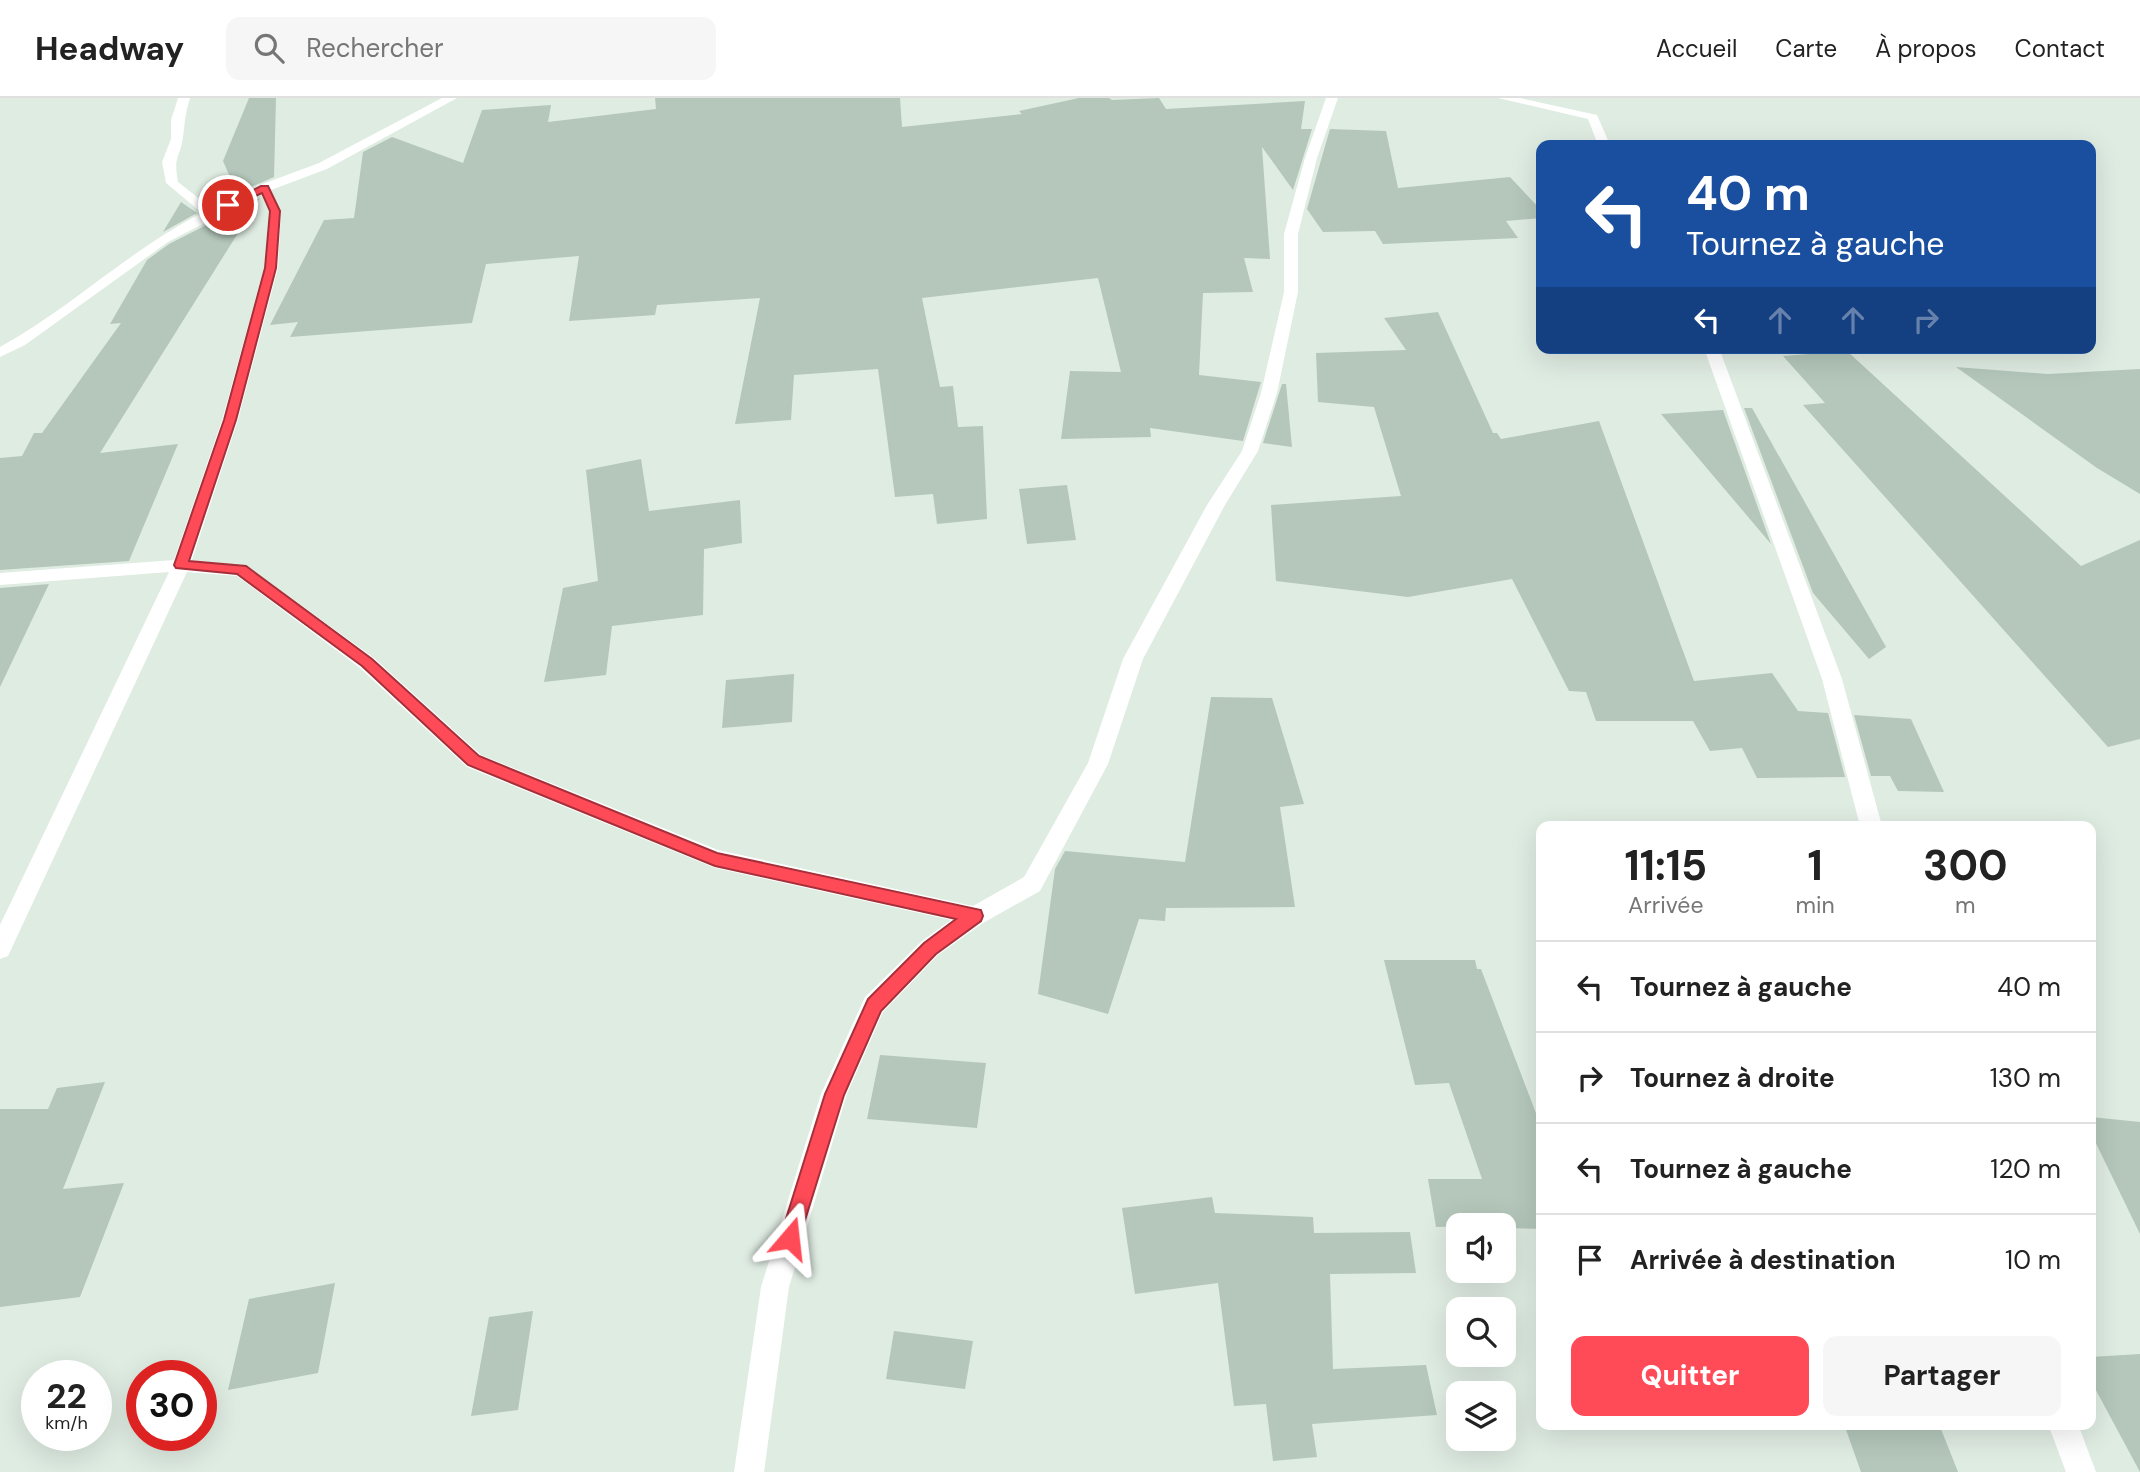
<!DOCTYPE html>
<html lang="fr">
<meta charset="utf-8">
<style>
body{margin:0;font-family:"DM Sans",sans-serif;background:#f6f6f6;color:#222;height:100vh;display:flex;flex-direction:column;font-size:26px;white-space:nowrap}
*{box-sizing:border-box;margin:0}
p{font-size:23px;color:#767676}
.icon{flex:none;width:38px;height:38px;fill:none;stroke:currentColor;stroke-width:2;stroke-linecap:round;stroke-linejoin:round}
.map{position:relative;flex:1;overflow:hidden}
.panel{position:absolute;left:1536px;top:723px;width:560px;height:609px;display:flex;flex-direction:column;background:#fff;border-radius:14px;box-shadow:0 7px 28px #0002}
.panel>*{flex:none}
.hud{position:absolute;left:1536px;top:42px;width:560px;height:214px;border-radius:14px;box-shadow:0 7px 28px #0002;background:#1a4fa0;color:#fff;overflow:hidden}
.fabs{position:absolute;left:1446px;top:1115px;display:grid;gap:14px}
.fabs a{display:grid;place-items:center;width:70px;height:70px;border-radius:14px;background:#fff;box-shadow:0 7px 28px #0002;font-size:35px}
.speed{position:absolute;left:21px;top:1262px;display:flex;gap:14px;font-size:35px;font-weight:700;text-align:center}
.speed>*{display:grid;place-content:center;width:91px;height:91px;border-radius:50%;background:#fff;box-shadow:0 7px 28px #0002;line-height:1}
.speed small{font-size:18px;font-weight:400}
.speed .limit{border:10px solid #d22;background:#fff;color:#111}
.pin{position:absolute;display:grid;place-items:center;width:60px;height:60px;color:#fff;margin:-30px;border:4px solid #fff;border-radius:50%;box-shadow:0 2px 7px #0007}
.me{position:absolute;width:77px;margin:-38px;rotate:17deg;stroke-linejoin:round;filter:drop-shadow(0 0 5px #0008)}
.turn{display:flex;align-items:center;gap:24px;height:147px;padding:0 35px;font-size:32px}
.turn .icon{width:91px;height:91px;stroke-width:2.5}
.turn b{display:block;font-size:49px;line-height:60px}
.lanes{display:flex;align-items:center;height:66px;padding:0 35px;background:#0003;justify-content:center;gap:35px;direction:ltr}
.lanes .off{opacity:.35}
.eta{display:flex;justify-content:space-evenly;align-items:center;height:119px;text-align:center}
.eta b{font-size:42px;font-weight:700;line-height:49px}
.action{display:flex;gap:14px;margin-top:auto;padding:14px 35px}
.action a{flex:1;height:80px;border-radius:14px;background:#ff4a57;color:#fff;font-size:28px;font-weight:700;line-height:80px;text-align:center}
.action a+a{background:#f6f6f6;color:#222}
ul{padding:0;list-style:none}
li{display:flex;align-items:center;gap:21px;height:91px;padding:0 35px;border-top:2px solid #e0e0e0}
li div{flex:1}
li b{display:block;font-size:26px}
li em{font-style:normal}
header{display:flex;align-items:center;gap:42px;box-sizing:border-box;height:98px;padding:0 35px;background:#fff;border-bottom:2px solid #e0e0e0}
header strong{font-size:33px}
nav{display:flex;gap:38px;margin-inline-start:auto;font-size:24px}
.search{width:490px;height:63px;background:#f6f6f6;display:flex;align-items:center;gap:18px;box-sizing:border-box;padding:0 24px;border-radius:14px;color:#767676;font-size:26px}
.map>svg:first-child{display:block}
.building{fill:#b4c7ba}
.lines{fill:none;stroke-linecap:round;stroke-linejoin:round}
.street{fill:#fff;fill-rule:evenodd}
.route{fill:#ff4a57;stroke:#a63039;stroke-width:2}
</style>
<header>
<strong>Headway</strong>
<div class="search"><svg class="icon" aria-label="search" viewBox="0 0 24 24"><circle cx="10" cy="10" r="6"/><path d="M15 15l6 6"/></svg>Rechercher</div>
<nav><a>Accueil</a><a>Carte</a><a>À propos</a><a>Contact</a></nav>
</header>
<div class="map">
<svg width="2140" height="1374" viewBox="0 0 2140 1374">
<rect width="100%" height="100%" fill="#dfece2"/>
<g class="building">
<path d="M249,0H276L274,79L237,95L223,63Z"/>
<path d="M655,0H900L902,29L1022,16L1019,13L1079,0H1109L1112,2L1159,0L1166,11L1305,3L1301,31H1312L1293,92L1262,49L1270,161L1244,160L1253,194L1203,195L1199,277L1261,284L1243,343L1150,330L1151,339L1061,341L1070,273L1121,274L1098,180L922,200L940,289L953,288L958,329L983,328L987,421L937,426L933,396L895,399L878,271L794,277L791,322L735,326L760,200L657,207L655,217L569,223L579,158L486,166L472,225L290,239L298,224L270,227L324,122L354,120L363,54L392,39L463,65L482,12L551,7L548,24L656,11Z"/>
<path d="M1330,31L1386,33L1398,90L1510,79L1542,113V120L1506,123L1518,140L1383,146L1375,133L1323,134L1307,111Z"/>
<path d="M260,100L100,355L178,346L129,463L0,472V360L22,358L34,335H42L121,225L110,226L147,162L169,146L230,115L247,119L243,108Z"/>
<path d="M181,104L197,115L163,134Z"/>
<path d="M1438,214L1493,335H1497L1501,341L1599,323L1694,583L1772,575L1798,613L1828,615L1845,679L1757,680L1742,650L1710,653L1693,623H1596L1586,594L1569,593L1512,481L1408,499L1276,483L1271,407L1401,398L1374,309L1318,304L1316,255L1406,252L1384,220Z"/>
<path d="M1847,253L2081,468L2140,442V641L2108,649L1803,307L1825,305L1783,258Z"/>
<path d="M1956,269L2048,276L2140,271V396L2097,370Z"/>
<path d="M1282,286H1286L1292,349L1263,345Z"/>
<path d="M1744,310H1752L1886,549L1869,561L1813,495Z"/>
<path d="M1723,312L1771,446L1661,316Z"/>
<path d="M641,361L649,413L740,402L742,445L704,451L703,517L612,528L606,577L544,584L563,490L598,483L586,372Z"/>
<path d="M1067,387L1076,442L1027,446L1019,391Z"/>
<path d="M49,486L0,589V490Z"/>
<path d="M794,576L792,624L722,630L726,582Z"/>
<path d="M1211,599L1272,600L1304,706L1280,709L1295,809L1166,810L1165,823L1139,821L1108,916L1038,896L1055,771L1065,753L1185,764Z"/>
<path d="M1854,617L1911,621L1944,694L1898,693L1890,678H1871Z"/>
<path d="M1384,862H1475L1477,871H1481L1542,1031V1131L1503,1130V1127L1436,1129L1428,1081H1482L1449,985L1415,987Z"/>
<path d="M880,957L986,965L977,1030L867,1021Z"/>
<path d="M105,984L63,1091L124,1085L80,1199L0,1209V1011H48L57,990Z"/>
<path d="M2091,1019L2140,1024V1136L2091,1035Z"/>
<path d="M1212,1099L1215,1115L1313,1119L1314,1135L1410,1134L1416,1175L1330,1176L1333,1271L1426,1267L1437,1317L1312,1326L1317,1359L1273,1363L1266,1306L1234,1308L1218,1185L1135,1196L1122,1110Z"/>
<path d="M335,1185L318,1275L228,1292L249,1201Z"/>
<path d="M533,1213L518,1312L471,1318L489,1219Z"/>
<path d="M894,1233L973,1243L965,1291L886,1281Z"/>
<path d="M2140,1256V1374L2091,1283V1259Z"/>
<path d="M1844,1326H1939L1958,1374H1861Z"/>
</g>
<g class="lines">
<g class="street">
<path d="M178,0H190C185,16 185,24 183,39C180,61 173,57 178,84L211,110L260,87L319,65L442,0H457L327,71L271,92L281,113L278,170L238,322L192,462L247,468L374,560L481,657L718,752L973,808L1024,779L1088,665L1123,561L1207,407L1242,353L1261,295L1284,194V136L1305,60L1326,0H1338L1317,60L1298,136V194L1277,295L1258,353L1225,407L1143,561L1108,666L1040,793L983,825L938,857L883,914L847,996L789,1189L764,1374H734L761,1189L821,996L865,899L922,843L951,822L715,770L467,669L360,570L237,478L187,474L8,858L0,861V827L169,474L0,487V475L174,462L222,322L264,170L269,113L261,96L168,144L25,247L0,259V249C71,210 129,152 202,115L166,85L162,64L171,41V22Z"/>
<path d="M1498,0H1520L1597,17L1610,47H1598L1588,21Z"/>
<path d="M1704,250H1719L1842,581L1882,728H1860L1822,581Z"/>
<path d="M2048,1326H2078L2096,1374H2066Z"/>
</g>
</g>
<path class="route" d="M261,88H268L280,113L276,170L236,322L189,463L246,468L372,561L479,658L717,755L981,812L983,818L981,823L936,856L881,913L844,997L797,1148L790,1151L783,1148L780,1140L825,996L868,901L924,845L956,821L715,768L468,667L362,568L237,476L176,470L174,467L224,322L265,170L270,113L262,95L231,109L223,107Z"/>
</svg>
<div class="fabs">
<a><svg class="icon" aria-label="sound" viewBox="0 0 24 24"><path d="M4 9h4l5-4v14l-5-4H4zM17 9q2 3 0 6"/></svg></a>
<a><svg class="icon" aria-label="search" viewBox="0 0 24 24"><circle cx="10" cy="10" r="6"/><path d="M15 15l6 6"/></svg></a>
<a><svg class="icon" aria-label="layers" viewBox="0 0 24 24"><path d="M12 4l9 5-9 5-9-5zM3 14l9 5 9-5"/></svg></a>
</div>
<div class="speed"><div>22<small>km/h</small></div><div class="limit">30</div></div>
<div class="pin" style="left:228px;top:107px;background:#d93025"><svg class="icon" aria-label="arrive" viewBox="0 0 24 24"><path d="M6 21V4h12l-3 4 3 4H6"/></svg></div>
<svg class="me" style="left:790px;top:1140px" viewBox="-20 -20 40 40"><path d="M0-17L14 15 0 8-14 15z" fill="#ff4a57" stroke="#fff" stroke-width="4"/></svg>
<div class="hud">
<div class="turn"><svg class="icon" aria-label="left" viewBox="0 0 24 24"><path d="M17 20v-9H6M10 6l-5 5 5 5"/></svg><div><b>40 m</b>Tournez à gauche</div></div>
<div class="lanes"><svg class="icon" aria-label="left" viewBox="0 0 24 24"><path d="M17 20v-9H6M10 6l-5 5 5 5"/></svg><svg class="icon off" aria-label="ahead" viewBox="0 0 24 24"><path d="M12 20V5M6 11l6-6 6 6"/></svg><svg class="icon off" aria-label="ahead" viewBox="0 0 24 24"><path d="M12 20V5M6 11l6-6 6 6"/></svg><svg class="icon off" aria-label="right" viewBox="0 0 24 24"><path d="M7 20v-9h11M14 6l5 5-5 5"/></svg></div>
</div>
<section class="panel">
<div class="eta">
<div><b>11:15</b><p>Arrivée</p></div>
<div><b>1</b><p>min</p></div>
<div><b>300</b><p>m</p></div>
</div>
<ul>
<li><svg class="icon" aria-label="left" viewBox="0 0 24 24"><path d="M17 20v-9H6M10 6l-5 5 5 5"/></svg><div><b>Tournez à gauche</b></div><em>40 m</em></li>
<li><svg class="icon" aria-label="right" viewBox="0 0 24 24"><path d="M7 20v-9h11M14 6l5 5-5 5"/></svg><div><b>Tournez à droite</b></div><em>130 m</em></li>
<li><svg class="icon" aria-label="left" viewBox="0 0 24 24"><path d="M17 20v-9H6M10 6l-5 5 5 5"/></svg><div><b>Tournez à gauche</b></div><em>120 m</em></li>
<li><svg class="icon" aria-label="arrive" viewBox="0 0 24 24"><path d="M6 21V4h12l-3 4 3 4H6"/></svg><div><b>Arrivée à destination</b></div><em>10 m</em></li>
</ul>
<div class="action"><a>Quitter</a><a>Partager</a></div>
</section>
</div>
